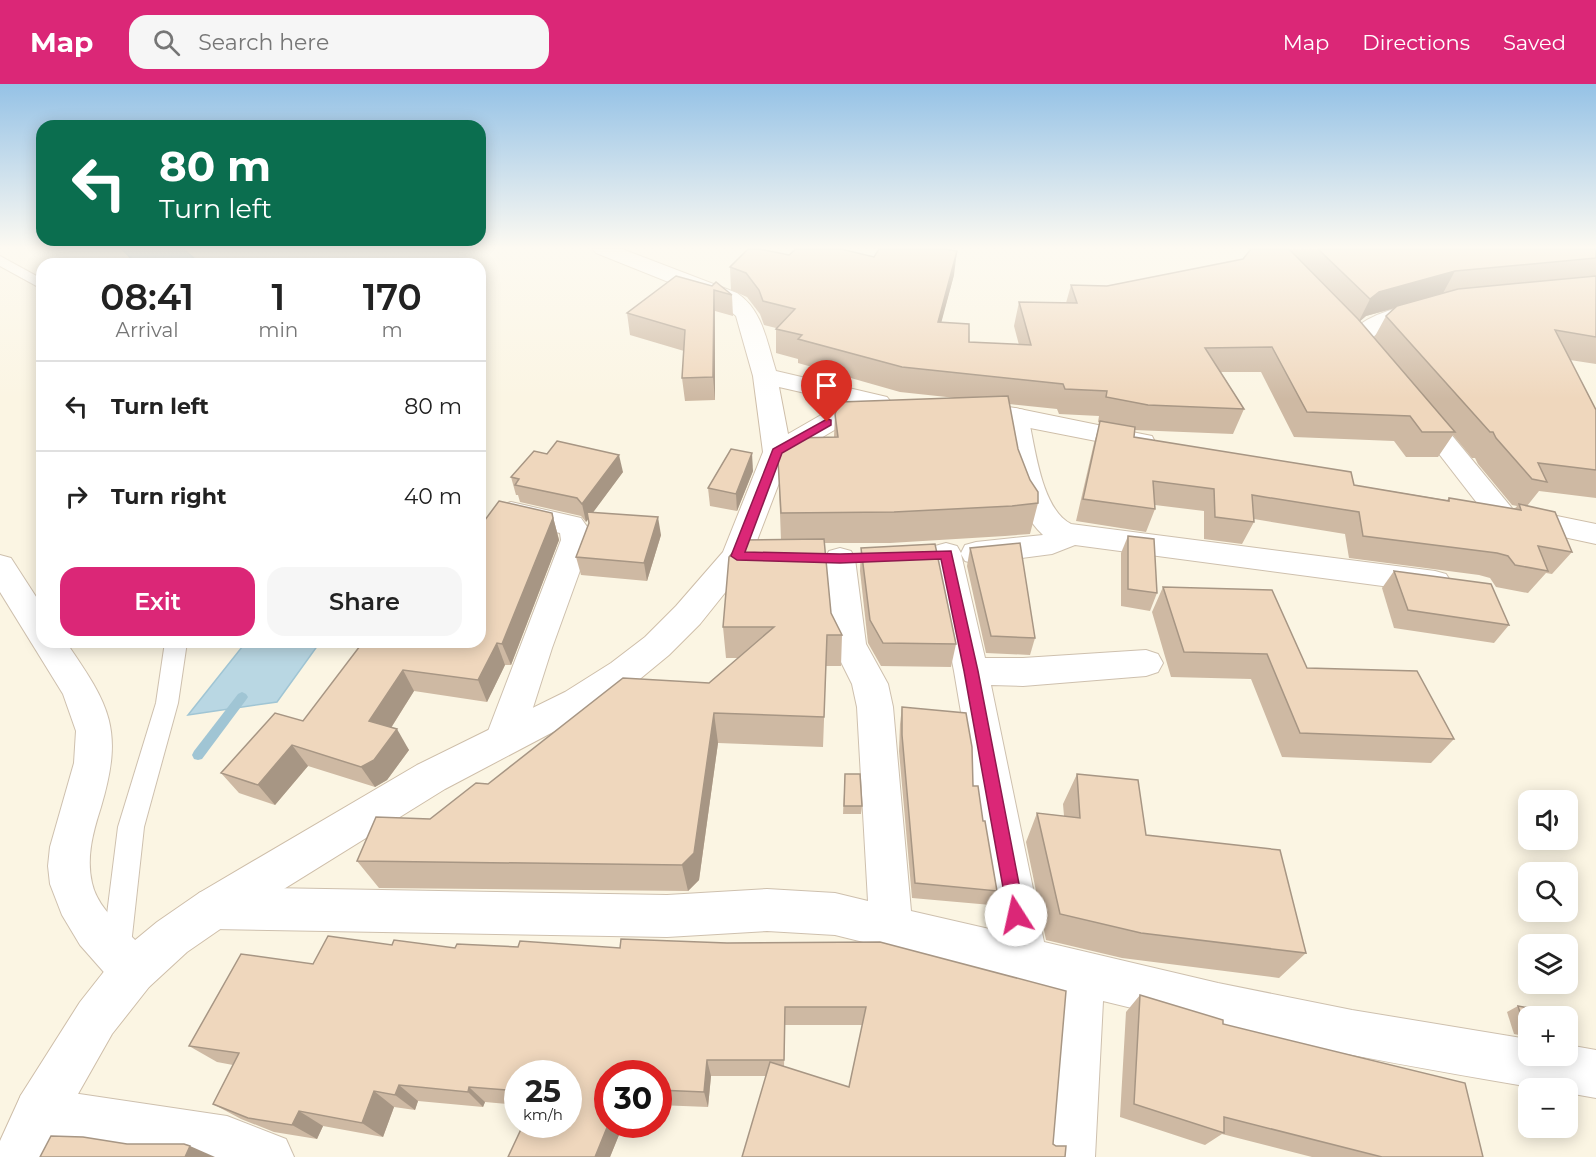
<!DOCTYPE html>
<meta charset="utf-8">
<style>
body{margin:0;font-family:Montserrat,sans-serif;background:#f6f6f6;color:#222;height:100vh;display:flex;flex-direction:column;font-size:22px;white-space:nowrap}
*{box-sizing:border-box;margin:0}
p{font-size:20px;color:#767676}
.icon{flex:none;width:33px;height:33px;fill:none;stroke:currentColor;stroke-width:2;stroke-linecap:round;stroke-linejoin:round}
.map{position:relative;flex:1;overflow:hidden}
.sheet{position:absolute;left:36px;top:174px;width:450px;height:390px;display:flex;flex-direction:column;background:#fff;border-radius:18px;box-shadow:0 3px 15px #0003}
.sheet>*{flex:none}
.guide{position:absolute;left:36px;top:36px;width:450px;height:126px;border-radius:18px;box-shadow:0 3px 15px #0003;background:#0b6e4f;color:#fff;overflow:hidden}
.tools{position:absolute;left:1518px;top:706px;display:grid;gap:12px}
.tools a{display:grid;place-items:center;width:60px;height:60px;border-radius:12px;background:#fff;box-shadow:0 3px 15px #0003;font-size:30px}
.speed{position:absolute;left:504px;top:976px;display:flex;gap:12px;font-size:30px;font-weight:700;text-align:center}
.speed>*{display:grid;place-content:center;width:78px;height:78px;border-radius:50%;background:#fff;box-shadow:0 3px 15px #0003;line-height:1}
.speed small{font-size:15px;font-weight:400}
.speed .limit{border:9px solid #d22;background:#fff;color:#111}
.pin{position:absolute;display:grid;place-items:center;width:51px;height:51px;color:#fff;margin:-62px -26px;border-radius:50% 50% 50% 0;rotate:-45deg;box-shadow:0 0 6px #0007}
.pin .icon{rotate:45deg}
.me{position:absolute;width:66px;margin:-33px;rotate:350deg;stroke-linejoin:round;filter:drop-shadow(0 0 4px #0008)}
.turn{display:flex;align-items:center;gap:21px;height:126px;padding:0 24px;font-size:27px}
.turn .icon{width:78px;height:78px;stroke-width:2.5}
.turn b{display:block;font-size:42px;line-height:51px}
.eta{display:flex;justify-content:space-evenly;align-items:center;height:102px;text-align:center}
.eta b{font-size:36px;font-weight:600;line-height:42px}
.button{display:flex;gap:12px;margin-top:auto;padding:12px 24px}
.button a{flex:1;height:69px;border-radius:18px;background:#db2777;color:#fff;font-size:24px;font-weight:600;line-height:69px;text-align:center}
.button a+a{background:#f6f6f6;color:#222}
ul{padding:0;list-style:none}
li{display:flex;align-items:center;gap:18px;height:90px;padding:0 24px;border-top:2px solid #e0e0e0}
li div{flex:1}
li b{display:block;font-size:22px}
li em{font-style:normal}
header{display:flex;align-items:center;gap:36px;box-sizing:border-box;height:84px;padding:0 30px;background:#db2777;color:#fff}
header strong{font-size:28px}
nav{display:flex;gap:33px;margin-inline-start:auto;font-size:21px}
.search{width:420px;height:54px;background:#f6f6f6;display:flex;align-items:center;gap:15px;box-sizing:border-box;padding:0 21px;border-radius:18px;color:#767676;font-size:22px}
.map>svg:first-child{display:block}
.water{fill:#b9d7e3;stroke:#a0c5d4;stroke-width:1.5}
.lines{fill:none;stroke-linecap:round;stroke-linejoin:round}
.stream{fill:#a0c5d4;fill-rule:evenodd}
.lane-casing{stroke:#cec0ae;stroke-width:2}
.street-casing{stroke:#cec0ae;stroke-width:2}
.secondary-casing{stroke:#cebea9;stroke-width:2}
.lane{fill:#fff;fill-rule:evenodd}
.street{fill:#fff;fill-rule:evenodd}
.secondary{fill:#fff;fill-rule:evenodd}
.wall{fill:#ceb9a3;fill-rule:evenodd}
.shaded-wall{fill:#a79684}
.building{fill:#efd7bd;stroke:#a79684;stroke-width:1.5}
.route{fill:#db2777;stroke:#8e194d;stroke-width:1.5}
</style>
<header>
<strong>Map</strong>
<div class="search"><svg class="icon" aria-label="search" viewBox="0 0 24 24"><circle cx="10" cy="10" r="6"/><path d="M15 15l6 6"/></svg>Search here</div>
<nav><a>Map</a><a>Directions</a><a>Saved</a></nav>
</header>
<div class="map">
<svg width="1596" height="1073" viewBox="0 0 1596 1073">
<rect width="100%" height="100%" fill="#fbf5e3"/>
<g class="water">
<path d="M122,165H183L201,180H136Z"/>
<path d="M246,558H339L335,563L318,561L277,618L188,631Z"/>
</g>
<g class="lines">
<path class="stream" d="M242,608L246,610L248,613L246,616L202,675L198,676L194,675L192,671L194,667L238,610Z"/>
<g class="lane-casing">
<g id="lane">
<path d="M0,172L42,195V205L0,182Z"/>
<path d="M165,558H187L178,619L144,743L130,870L126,880L116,884L106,880L102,870L118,743L156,619Z"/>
</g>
</g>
<g class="street-casing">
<g id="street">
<path d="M1427,217L1435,219L1438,224L1435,229L1383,244L1370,256L1389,281L1386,286C1366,291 1353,272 1346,255C1364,229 1398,224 1427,217Z"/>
<path d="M1418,318L1427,321L1511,423L1516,430L1511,437L1501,440L1491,437L1405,326L1409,321Z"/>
<path d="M1015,324L1024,326L1028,332C1035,362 1041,425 1071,440L1435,487L1446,490L1451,498L1446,506L1435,509L1075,461L1052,470L976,480L965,477L961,470L985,574H1023L1146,566L1158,570L1163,579L1158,588L1146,592L1023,602L991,601L1044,858L1218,899L1352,926L1528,955V972H1568V961L1596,966V1014L1568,1009V1005H1542C1395,980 1249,953 1103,917L1095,1073H1043L1058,906L835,851L767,847L667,853L214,845L199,839L193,824L199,809L214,803L667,811L767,805L835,809L868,817L857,623L852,600L832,560L825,475L829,467L840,464L851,467L855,475L866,560L888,600L893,623L911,827L998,847L954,587L931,470L935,462L946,459L957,462L961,469L965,461L976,458L1043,451C1012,423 1009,370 1002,332L1006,326Z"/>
<path d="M511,418L581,434L590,447L591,456L552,564L523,655L517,666L504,670L491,666L485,655L561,456L560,449L501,435L496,428L501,421Z"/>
<path d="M0,471L11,474L42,522V558H66C110,622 124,645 101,723C93,748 86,773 92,799C99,830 130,847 148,870C151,875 153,882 155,887L149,903L133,909L117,903L80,861L62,831L50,800L48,782L50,763L74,679L76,647L63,610L0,508Z"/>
<path d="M39,1004L227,1032L286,1055L294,1073H166L39,1054L21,1047L14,1029L21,1011Z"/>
</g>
</g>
<g class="secondary-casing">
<g id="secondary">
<path d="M593,165H622L737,209C763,226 767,259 776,287L887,313L891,318L887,323L853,335L789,373L748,480L700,540L669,571L635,599L591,628L445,705L229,839L187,868L149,903L112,950L57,1047L45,1073H0V1057L21,1011L80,918L117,871L157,838L199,809L417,681L565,608L611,579L645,553L676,522L723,468L763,368L753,292L736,232L721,219L596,169ZM779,303L849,319L835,323L788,350Z"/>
<path d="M968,317L1015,324L1142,350L1152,352L1155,358L1152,364L1142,366L959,330L955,325L959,320Z"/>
<path d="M1518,424L1596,440V460L1508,441L1503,434L1508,427Z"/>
</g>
</g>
<use href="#lane" class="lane"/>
<use href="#street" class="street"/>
<use href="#secondary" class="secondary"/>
</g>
<g class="wall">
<path d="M1251,165H1596V280L1570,276L1596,326V414L1539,407L1527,422L1572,468L1552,490L1546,489L1528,509L1496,503L1490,494L1479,491L1349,474L1345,450L1254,435V438L1242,460L1204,455V427L1155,421V425L1146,448L1076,437L1094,359L1100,339L1098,338L1099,332L1059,330L1057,325L1009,320L1018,365L1038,419L1030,450L1005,452L890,459H824L831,529L842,551L841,582H826L823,663L718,659L699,796L688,807L379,804L357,777L430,735L488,700L709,599L738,574H726L723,543L781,456L778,376L790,363L834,353L835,330L956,314L900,308L798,279V275L776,269V244L764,241L760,230L747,213L731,206L730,183L789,171L874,173L954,191L941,238L969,258L1019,261L1014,242L1019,218L1066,219L1071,201L1107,202L1243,175ZM1395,224L1386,232L1374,254L1360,237L1366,232ZM1221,288H1261L1294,353L1394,357L1406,373H1438L1453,351L1472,374H1475L1478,380L1512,421L1517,422L1515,425L1449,414L1447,416L1354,401L1134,353V346L1233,350L1244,325Z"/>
<path d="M676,192L732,211L733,232L715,227V316L685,317L682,294L684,267L630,251L627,229Z"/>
<path d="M753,387L737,427L710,422L708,404Z"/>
<path d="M623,388L593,428L661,451L647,497L581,491L576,473L589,439L588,435L586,438L581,432L520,418L518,411H516L511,393Z"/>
<path d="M552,429L559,456L511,581H505L487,618L414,607L391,644L409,666L387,696L375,703L308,682L275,721L239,709L221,689L303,637L485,436Z"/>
<path d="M1128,452L1157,509L1150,527L1121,522V469Z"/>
<path d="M861,464L956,560L951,583L881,582L868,559L860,487Z"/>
<path d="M970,464L1035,554L1030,571L986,569L967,482Z"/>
<path d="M1394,487L1509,541L1494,559L1394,544L1382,504Z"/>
<path d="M1163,503L1307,584L1454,655L1431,679L1282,673L1251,595L1171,593L1152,528Z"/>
<path d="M902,623L983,737L997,807L991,821L912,814L899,667L900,640Z"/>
<path d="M845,690L862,722L861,730H843Z"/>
<path d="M1077,690L1146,751L1306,869L1279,894L1122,874L1046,856L1026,758L1037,729L1064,732L1063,720Z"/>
<path d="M880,858L1065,1073L766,992H711L708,1023L658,1021V990H608L623,1041L610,1073H508L568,990H518V1021L485,1018L483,1023L418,1017L415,1026L394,1023L383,1053L323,1042L317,1055L274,1048L241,1035L213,1020L233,981L217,978L189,962L313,880L392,861L455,864H620L727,859ZM785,941H863L849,1003L784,983Z"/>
<path d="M1140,911L1223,940L1483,1073H1312L1222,1050L1205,1061L1120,1033L1126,928Z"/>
<path d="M1518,922L1528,933V953L1514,950L1507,928Z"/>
<path d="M1568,940L1576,964L1568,968Z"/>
</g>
<g class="shaded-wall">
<path d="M957,167L954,191L935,262L938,238Z"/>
<path d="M1455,187L1442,211L1366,232L1358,239L1370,215L1379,208Z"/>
<path d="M714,206L715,227V316L713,293Z"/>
<path d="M752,369L753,387L737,427L736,410Z"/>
<path d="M619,371L623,388L586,438L582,420Z"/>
<path d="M552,429L559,456L511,581L502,560Z"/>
<path d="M658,433L661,451L647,497L644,479Z"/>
<path d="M497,559L505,581L487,618L478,596Z"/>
<path d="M403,586L414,607L382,658L369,637Z"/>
<path d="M714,629L718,659L699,796L688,807L682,781Z"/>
<path d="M397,645L409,666L387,696L375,703L361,683Z"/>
<path d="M292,661L308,682L275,721L258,701Z"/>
<path d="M707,976L711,992L708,1023L704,1008Z"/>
<path d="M399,1001L418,1017L415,1026L395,1011Z"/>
<path d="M469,1003L485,1018L483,1023L468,1008Z"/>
<path d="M374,1007L394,1023L383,1053L362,1039Z"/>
<path d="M299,1027L323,1042L317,1055L292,1041Z"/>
<path d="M608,1041H623L610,1073H595Z"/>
<path d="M190,1062L215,1073H185Z"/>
</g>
<g class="building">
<path d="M748,165H759L789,171L796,165H841L874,173L879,165H945L957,167L938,238L969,240V258L1031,261L1019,218L1077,219L1071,201L1107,202L1243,175L1251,165H1289L1358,235L1455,348H1422L1410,332L1307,328L1272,263L1205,264L1244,325L1148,321L1106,313L1107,307L1065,305L1063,300L902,283L798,255L802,251L776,245L795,225L763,217L759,206L746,189L730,183Z"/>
<path d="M1318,165H1596V174L1455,187L1379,208L1370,215Z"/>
<path d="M676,192L712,202L716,198L732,211L714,206L713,293L682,294L685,246L627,229Z"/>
<path d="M1596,192V253L1555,246L1596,326V386L1538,379L1547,398L1532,395L1496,354L1493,348H1490L1386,232L1397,222L1458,205Z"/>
<path d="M1008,312L1018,365L1030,396L1038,408V419L1012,422L894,428L781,429L778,376L783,362L790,363L794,354L838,353L835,330L840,318Z"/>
<path d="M1100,337L1135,343L1134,353L1351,388L1354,401L1449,417V414L1521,426L1519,420L1555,428L1572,468L1538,462L1548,487L1515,481L1508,472L1497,469L1363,452L1359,428L1252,411L1254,438L1215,433L1214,405L1153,397L1155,425L1083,415Z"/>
<path d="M557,357L619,371L582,420L577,414L515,401L519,395L511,393L534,367L547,370Z"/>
<path d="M731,365L752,369L736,410L708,404Z"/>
<path d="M499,417L552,429L553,434L502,560L497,559L478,596L403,586L369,637L397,645L374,676L361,683L292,661L258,701L221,689L275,629L303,637L363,558H480V435L485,436Z"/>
<path d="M587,428L658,433L644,479L576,473L589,439Z"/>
<path d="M1128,452L1154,455L1157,509L1128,505Z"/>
<path d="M824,455L831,529L842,551H827L824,633L714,629L694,769L682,781L357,777L376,733L430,735L476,699L488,700L623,594L709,599L774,543H723L729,473L743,456Z"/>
<path d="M1020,459L1035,554L991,552L970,464Z"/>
<path d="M935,460L956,560L883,559L870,536L861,464Z"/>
<path d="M1394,487L1491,500L1509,541L1408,526Z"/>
<path d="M1163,503L1272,506L1307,584L1417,587L1454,655L1300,649L1267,570L1184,568Z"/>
<path d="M902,623L966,629L972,663L973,702H978L983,737H985L997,807L915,799L902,651Z"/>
<path d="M845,690H860L862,722H844Z"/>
<path d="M1077,690L1138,696L1146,751L1280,766L1306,869L1141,849L1060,830L1037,729L1080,734Z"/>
<path d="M328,852L392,861L394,856L455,864L457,860L518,863L520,857L620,864L621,855L727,859L880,858L1066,907L1053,1060L1056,1062H1066L1065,1073H742L770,978L849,1003L866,923H785L784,976H707L704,1008L658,1006V990H608V1041L595,1073H508L523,1041H568V990H518V1007L469,1003L468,1008L399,1001L395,1011L374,1007L362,1039L299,1027L292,1041L248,1034L213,1020L239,969L189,962L241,870L313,880Z"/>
<path d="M1140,911L1223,936V940L1465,999L1483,1073H1382L1224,1033V1049L1134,1020Z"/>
<path d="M1518,922L1564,930L1565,933H1528V945L1525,944Z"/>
<path d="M1568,940L1576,964H1568Z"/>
<path d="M51,1052L83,1053L127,1060H184L190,1062L185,1073H40Z"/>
</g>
<linearGradient id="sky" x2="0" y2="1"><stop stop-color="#95c2e6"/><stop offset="0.52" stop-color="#fdfaf2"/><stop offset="1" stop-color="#fdfaf2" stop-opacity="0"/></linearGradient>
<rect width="1596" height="315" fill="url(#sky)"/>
<path class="route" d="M827,335L831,336V341L782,369L745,468L840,470L951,467L978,587L1025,831L1023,837L1016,840L1010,837L1008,831L964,587L941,475L840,479L737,476L731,472L773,365Z"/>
</svg>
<div class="tools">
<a><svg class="icon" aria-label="sound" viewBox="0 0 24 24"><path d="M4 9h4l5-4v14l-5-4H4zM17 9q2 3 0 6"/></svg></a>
<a><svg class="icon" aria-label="search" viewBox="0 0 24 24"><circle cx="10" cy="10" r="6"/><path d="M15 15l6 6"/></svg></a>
<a><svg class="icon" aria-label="layers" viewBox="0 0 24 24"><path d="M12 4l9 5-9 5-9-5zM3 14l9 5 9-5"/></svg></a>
<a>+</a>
<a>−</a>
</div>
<div class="speed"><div>25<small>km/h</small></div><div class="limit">30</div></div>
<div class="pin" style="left:827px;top:338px;background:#d93025"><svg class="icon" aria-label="arrive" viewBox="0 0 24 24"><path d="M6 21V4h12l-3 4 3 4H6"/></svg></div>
<svg class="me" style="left:1016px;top:831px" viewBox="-20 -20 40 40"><circle r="19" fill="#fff"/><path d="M0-13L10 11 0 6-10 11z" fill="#db2777"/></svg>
<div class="guide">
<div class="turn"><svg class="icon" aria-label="left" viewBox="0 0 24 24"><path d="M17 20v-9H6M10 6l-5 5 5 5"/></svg><div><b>80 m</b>Turn left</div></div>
</div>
<section class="sheet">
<div class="eta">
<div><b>08:41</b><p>Arrival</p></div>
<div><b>1</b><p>min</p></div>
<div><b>170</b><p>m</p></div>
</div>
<ul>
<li><svg class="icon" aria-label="left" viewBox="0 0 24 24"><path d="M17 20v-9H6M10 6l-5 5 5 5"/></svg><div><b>Turn left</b></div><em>80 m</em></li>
<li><svg class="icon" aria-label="right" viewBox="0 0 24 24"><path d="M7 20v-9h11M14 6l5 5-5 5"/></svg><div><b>Turn right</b></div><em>40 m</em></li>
</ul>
<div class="button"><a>Exit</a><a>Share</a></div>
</section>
</div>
